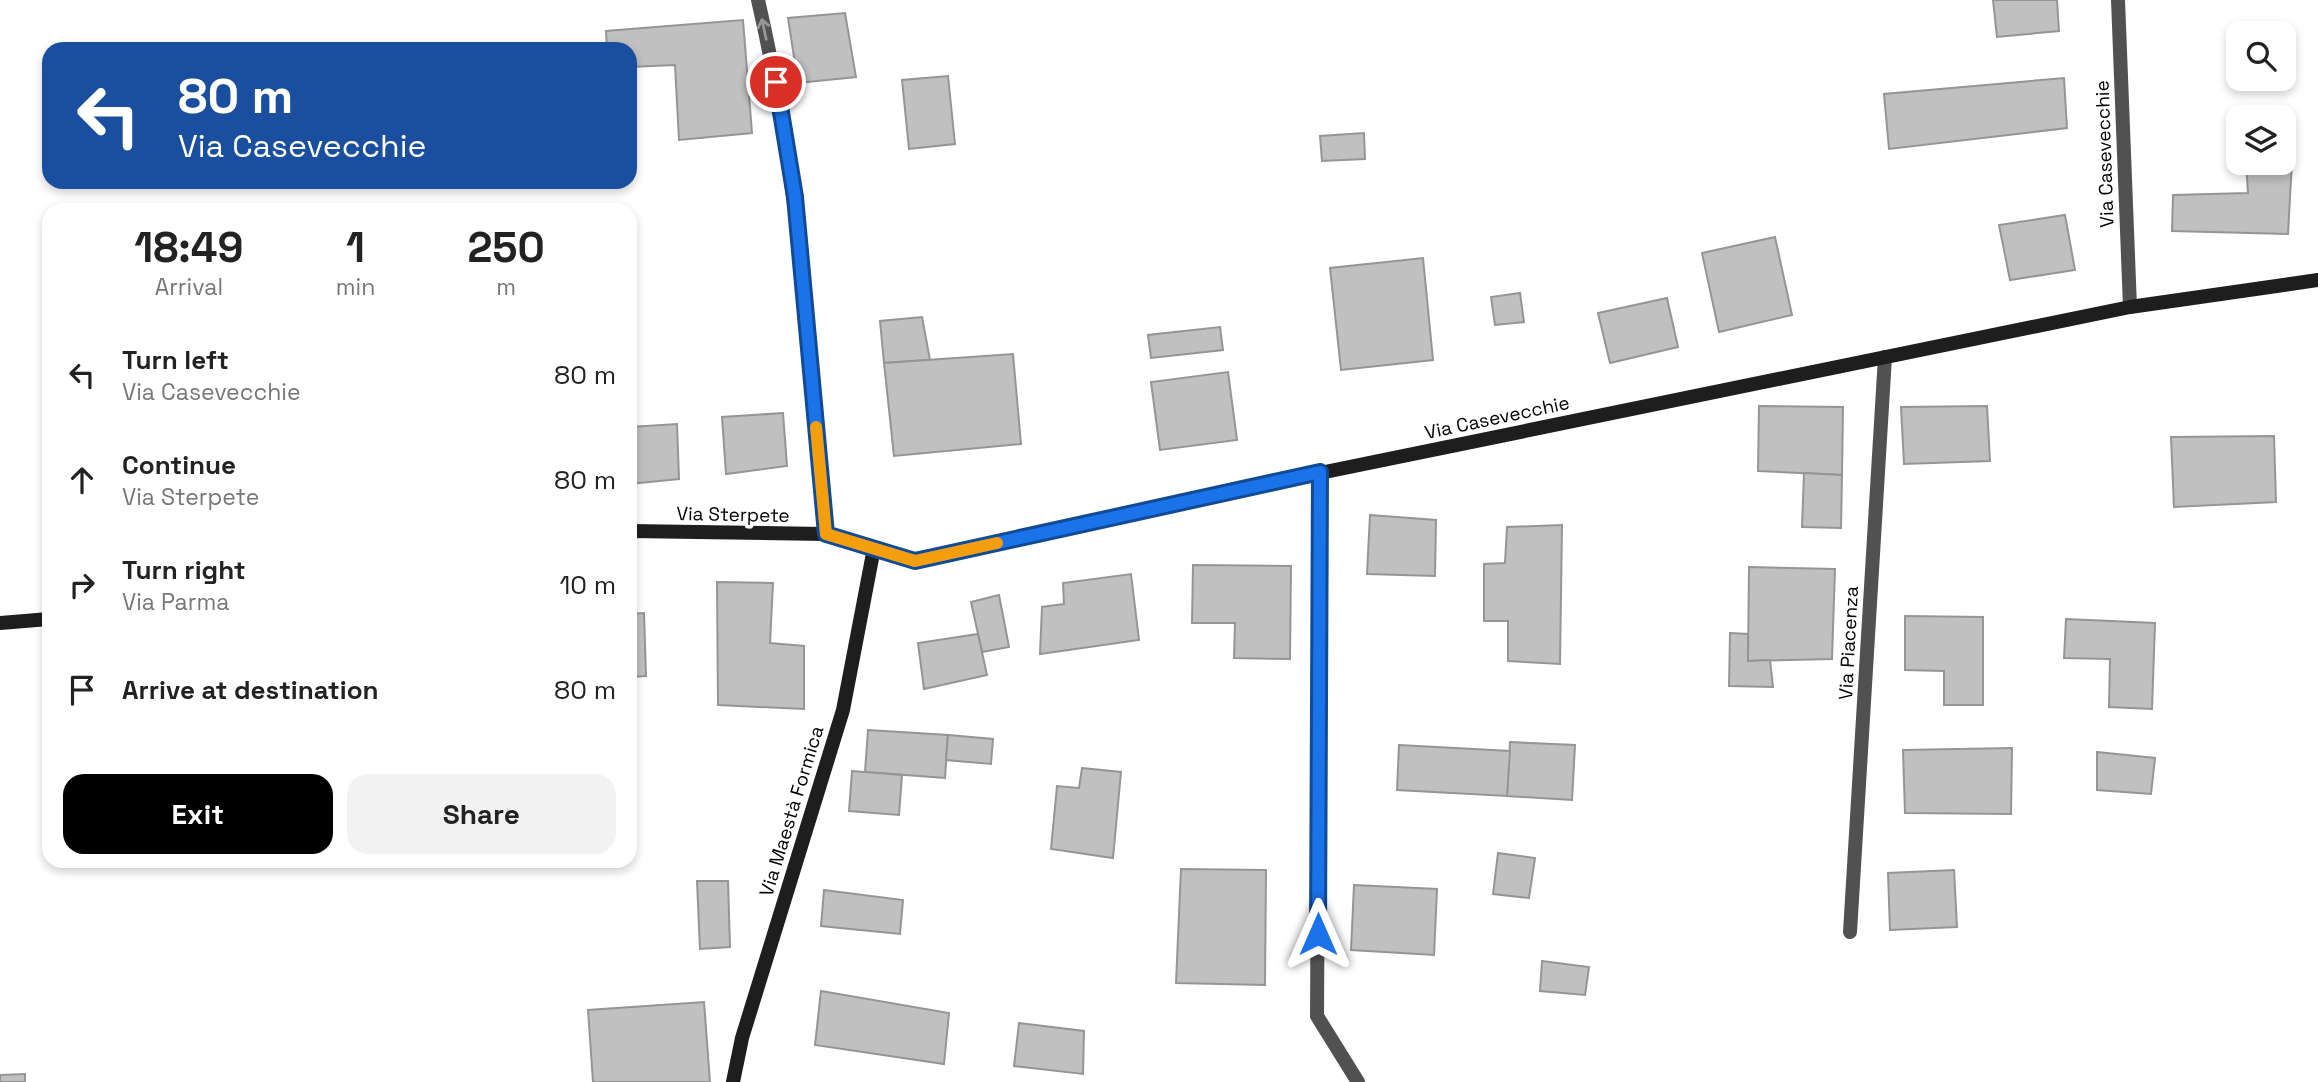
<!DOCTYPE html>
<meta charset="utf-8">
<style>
body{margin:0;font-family:"Space Grotesk",sans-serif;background:#f2f2f2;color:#222;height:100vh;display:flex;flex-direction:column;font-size:26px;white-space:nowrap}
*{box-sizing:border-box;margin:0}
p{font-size:23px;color:#767676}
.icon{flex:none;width:38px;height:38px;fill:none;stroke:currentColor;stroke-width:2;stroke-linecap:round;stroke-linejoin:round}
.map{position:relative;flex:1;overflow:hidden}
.drawer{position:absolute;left:42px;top:203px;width:595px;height:665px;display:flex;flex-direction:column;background:#fff;border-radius:21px;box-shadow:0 4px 10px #0003}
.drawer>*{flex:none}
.top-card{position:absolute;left:42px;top:42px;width:595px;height:147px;border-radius:21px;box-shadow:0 4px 10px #0003;background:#1a4fa0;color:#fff;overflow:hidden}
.fabs{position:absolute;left:2226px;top:21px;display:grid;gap:14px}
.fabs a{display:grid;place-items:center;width:70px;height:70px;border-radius:14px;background:#fff;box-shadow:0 4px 10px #0003;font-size:35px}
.pin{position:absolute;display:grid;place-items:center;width:60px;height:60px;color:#fff;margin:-30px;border:4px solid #fff;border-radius:50%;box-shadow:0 2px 7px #0007}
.me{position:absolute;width:77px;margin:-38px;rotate:0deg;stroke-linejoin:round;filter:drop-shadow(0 0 5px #0008)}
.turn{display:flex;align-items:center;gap:24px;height:147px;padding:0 21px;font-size:32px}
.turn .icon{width:91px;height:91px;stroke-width:2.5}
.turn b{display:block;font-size:49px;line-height:60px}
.eta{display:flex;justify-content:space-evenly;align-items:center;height:119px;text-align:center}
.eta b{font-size:42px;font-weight:600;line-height:49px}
.primary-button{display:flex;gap:14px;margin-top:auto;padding:14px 21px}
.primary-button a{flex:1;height:80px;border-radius:21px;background:#000;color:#fff;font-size:28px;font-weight:600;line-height:80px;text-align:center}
.primary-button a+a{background:#f2f2f2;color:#222}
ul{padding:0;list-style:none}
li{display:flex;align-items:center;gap:21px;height:105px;padding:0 21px}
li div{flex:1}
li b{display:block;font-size:26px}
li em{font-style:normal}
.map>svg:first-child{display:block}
.building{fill:#c0c0c0;stroke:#959595;stroke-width:2}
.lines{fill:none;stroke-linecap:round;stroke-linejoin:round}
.street{stroke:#515151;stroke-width:14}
.secondary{stroke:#1e1e1e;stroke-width:14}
.oneway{stroke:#979797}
.route-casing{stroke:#114b97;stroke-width:18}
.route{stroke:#1a73e8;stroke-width:12}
.slow{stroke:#f59e0b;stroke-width:12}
.labels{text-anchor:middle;stroke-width:7;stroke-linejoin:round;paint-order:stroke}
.street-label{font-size:19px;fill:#000;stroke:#fff}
</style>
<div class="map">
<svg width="2318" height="1082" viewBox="0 0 2318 1082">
<rect width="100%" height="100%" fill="#fff"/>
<g class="building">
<path d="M1993,0H2057L2059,31L1997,37Z"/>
<path d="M845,13L856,77L798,83L788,18Z"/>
<path d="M743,20L752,133L679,140L675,65L630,67V49H607L606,31Z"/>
<path d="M948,76L955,144L909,149L902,80Z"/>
<path d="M2064,78L2067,128L1889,149L1884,94Z"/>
<path d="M1364,133L1365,159L1322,161L1320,136Z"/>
<path d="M2284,161H2292L2288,234L2172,231L2173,195L2248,193L2246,163H2284Z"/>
<path d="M2065,215L2075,270L2010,280L1999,225Z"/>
<path d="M1775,237L1792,315L1719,332L1702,253Z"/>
<path d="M1423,258L1433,360L1341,370L1330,268Z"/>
<path d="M1520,293L1524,322L1495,325L1491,297Z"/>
<path d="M1667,298L1678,347L1610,363L1598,313Z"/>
<path d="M922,317L930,360L884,363L880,321Z"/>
<path d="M1220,327L1223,350L1151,358L1148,335Z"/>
<path d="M1013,354L1021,444L894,456L884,363Z"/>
<path d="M1228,372L1237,440L1160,450L1151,382Z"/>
<path d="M1759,406L1843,407L1842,475L1758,471Z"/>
<path d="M1987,406L1990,461L1904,464L1901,407Z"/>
<path d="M783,413L787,466L726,474L722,417Z"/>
<path d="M677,424L679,479L630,484V427Z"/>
<path d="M2274,436L2276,502L2174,507L2171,437Z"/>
<path d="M1804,473L1842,475L1841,528L1802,527Z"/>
<path d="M1370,515L1436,520L1435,576L1367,574Z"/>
<path d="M1562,525L1560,664L1508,661V621H1484V564L1505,563L1507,527Z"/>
<path d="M1193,565L1291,566L1290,659L1234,658L1235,623H1192Z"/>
<path d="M1749,567L1835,569L1832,659L1748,661Z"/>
<path d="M1131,574L1139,640L1040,654L1042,607L1064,604L1063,583Z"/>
<path d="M717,582L773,583L770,643L804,646V709L718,705Z"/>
<path d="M999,595L1009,647L982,652L971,602Z"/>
<path d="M644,613L646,676L630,677V614Z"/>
<path d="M1905,616L1983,617V705H1944V671L1905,670Z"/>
<path d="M2066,619L2155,623L2152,709L2109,707L2110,659L2064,658Z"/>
<path d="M1730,633L1748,634V661L1770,660L1773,687L1729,686Z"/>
<path d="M978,634L987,675L924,689L918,643Z"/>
<path d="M868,730L948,735L945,778L865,772Z"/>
<path d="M948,735L993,739L991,764L946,760Z"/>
<path d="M1510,742L1575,745L1572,800L1507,796Z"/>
<path d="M1399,745L1510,751L1507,796L1397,790Z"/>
<path d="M2012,748L2011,814L1905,813L1903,750Z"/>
<path d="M2097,752L2155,758L2151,794L2097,790Z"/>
<path d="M1082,768L1121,772L1113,858L1051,849L1057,786L1079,788Z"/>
<path d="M852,771L902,775L899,815L849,811Z"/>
<path d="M1498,853L1535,858L1529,898L1493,894Z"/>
<path d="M1181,869L1266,870L1265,985L1176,983Z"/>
<path d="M1954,870L1957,927L1890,930L1888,873Z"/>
<path d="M697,881H728L730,947L700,949Z"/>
<path d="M1354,885L1437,889L1434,955L1351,950Z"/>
<path d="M824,890L903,900L900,934L821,926Z"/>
<path d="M1542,961L1589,967L1585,995L1540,991Z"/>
<path d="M821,991L949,1013L944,1064L815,1045Z"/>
<path d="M704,1002L710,1082H593L588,1010Z"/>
<path d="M1019,1023L1084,1031L1083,1074L1014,1066Z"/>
<path d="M25,1074V1082H0V1075Z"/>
</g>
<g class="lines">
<g class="street">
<path d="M758,0C799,176 810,355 826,534"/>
<path d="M2118,0L2130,307"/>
<path d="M1320,473L1317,1016L1358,1082"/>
<path d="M1850,932L1885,357"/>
</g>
<g class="secondary">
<path d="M630,531L826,534L915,561L1320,473L2130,307L2318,280"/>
<path d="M0,623L49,619"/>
<path d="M733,1082L742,1038L843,710L874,548"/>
</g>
</g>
<defs><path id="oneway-shaft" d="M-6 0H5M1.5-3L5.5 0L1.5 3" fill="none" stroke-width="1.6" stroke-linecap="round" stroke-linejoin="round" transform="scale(1.75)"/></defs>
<use class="oneway" href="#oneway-shaft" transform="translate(764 29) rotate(-102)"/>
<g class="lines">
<g class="route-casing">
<path id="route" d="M776,82L795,197L826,534L915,561L1320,472L1318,934"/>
</g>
<use href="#route" class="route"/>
<path class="slow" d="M816,427L826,534L915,561L997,543"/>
</g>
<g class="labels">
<g class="street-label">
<text transform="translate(2104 154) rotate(-92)" y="7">Via Casevecchie</text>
<text transform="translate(1497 417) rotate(-12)" y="7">Via Casevecchie</text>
<text transform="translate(733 514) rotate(1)" y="7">Via Sterpete</text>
<text transform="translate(1848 643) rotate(-87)" y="7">Via Piacenza</text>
<text transform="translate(791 811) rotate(-73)" y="7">Via Maestà Formica</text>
</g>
</g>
</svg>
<div class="fabs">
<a><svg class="icon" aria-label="search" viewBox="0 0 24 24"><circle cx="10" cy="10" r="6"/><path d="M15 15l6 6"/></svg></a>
<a><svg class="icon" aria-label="layers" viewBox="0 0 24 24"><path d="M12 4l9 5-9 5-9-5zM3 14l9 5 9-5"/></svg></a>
</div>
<div class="pin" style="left:776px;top:82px;background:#d93025"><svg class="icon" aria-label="arrive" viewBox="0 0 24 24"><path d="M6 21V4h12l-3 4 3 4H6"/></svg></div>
<svg class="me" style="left:1318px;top:934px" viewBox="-20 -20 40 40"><path d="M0-17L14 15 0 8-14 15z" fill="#1a73e8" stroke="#fff" stroke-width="4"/></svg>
<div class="top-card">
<div class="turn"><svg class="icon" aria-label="left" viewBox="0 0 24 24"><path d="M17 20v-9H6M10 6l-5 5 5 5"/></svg><div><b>80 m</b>Via Casevecchie</div></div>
</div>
<section class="drawer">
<div class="eta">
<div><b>18:49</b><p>Arrival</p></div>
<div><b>1</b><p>min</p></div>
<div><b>250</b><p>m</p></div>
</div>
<ul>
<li><svg class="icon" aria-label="left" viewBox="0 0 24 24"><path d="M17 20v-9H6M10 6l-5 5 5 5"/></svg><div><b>Turn left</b><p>Via Casevecchie</p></div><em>80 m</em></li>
<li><svg class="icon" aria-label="ahead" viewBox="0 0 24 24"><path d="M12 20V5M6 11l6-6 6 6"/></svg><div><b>Continue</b><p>Via Sterpete</p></div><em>80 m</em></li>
<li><svg class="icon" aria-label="right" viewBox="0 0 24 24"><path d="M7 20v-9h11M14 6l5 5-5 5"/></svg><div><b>Turn right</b><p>Via Parma</p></div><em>10 m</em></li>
<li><svg class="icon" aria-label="arrive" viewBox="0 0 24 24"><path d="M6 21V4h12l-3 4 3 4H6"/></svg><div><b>Arrive at destination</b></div><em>80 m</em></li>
</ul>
<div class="primary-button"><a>Exit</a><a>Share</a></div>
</section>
</div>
